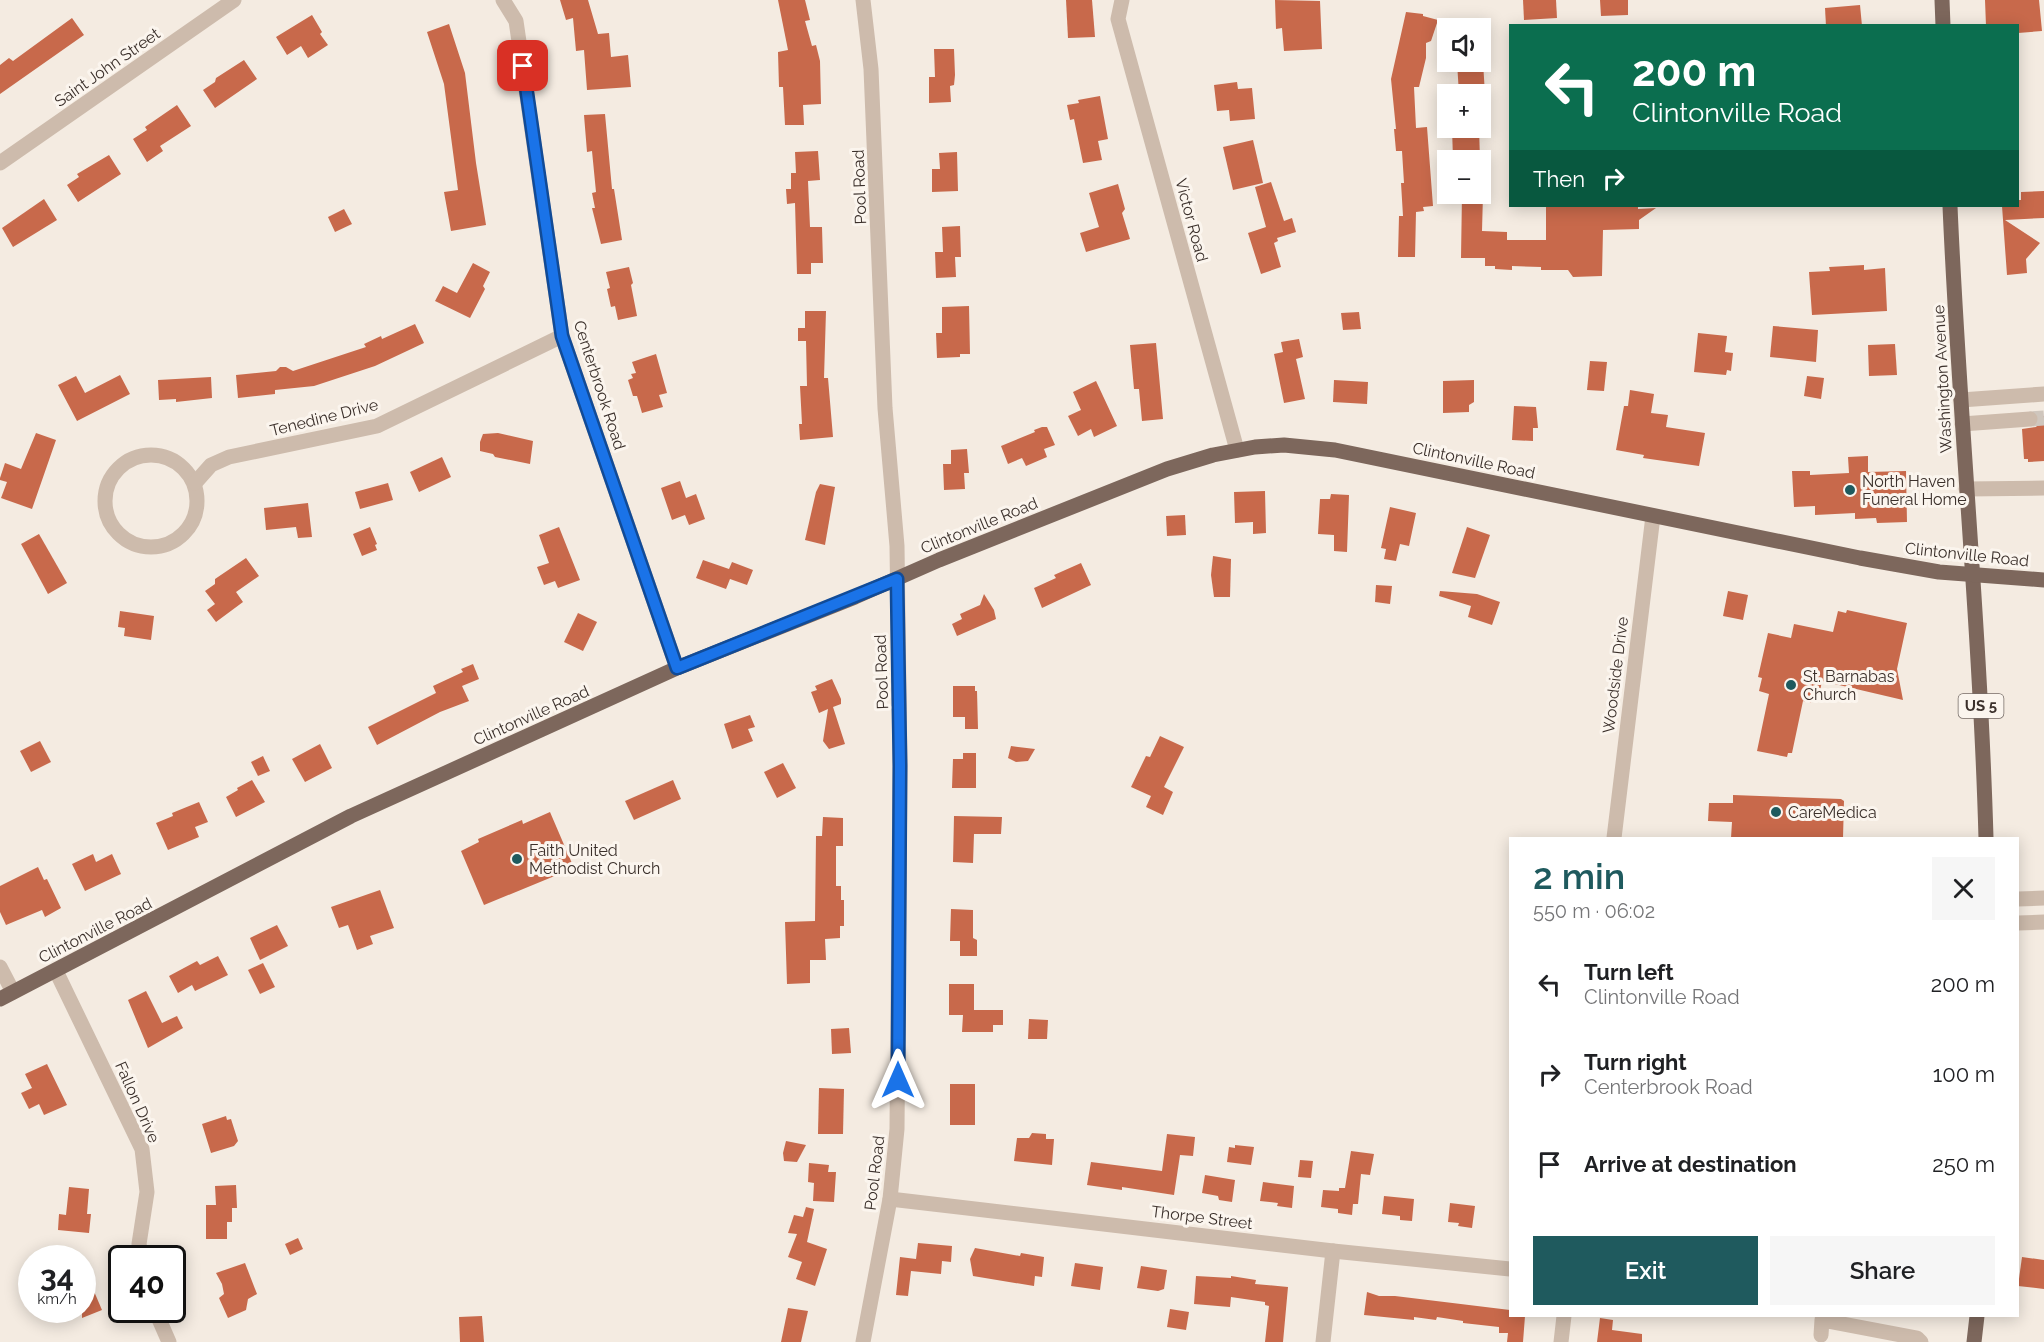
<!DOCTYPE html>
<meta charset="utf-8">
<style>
body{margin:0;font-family:Raleway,sans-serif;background:#f6f6f6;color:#202124;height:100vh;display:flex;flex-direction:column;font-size:22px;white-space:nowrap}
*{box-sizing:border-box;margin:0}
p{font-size:20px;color:#757577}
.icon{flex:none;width:33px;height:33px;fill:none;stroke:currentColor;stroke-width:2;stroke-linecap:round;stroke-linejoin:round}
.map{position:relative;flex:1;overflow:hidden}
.side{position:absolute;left:1509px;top:837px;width:510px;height:480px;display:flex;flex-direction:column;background:#fff;border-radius:0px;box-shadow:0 3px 15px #0003}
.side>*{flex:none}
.hud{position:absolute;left:1509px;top:24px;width:510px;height:183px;border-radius:0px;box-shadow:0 3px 15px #0003;background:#0b6e4f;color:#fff;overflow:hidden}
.buttons{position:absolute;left:1437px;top:18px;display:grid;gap:12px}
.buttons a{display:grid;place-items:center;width:54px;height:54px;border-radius:0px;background:#fff;box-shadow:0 3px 15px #0003;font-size:30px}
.speed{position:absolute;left:18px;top:1245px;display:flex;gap:12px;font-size:30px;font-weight:700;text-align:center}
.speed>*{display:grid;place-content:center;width:78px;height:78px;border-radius:50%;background:#fff;box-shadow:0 3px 15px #0003;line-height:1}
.speed small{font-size:15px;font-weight:400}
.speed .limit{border:3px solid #111;border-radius:9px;background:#fff;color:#111}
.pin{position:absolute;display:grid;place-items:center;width:51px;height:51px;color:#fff;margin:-26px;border-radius:12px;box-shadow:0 3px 9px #0006}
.me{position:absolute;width:66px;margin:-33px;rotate:0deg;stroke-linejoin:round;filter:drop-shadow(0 0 4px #0008)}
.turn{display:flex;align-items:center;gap:21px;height:126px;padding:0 24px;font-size:27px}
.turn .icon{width:78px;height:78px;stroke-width:2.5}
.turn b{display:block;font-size:42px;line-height:51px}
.then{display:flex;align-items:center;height:57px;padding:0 24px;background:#0003;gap:12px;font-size:22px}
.round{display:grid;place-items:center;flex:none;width:63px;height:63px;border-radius:0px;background:#f6f6f6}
.summary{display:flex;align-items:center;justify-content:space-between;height:102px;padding:0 24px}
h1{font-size:36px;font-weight:600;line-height:45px;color:#1f5a5e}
.button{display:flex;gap:12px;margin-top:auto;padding:12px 24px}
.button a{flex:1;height:69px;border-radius:0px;background:#1f5a5e;color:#fff;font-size:24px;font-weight:600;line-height:69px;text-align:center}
.button a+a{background:#f6f6f6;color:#202124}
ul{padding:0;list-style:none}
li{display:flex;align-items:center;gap:18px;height:90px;padding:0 24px}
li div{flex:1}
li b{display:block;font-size:22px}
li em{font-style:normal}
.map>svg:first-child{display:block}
.building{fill:#c8694b}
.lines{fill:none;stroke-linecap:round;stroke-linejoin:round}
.minor-tunnel{stroke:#cfc6bd;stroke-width:15;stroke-dasharray:15 8;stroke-linecap:butt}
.minor{stroke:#cdbbac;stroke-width:15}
.major{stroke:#7d675c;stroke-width:15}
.route-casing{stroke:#114b97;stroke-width:15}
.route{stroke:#1a73e8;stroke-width:10}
.poi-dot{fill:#1f5a5e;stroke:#fbf5ee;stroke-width:2}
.labels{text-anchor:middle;stroke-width:6;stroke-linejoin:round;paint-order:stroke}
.shield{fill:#fbf5ee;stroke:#756b66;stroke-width:1.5}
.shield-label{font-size:15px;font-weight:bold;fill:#3b302b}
.street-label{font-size:16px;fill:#3b302b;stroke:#fbf5ee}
.poi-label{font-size:16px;fill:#3b302b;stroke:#fbf5ee;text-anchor:start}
</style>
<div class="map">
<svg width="2044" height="1342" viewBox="0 0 2044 1342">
<rect width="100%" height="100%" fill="#f4ebe1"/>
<g class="building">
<path d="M560,0H588L598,34L609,33L611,57L628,55L631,87L587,90L584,50L576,51L573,18L566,20Z"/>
<path d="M778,0H805L810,20L805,21L812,46L816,45L820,61L821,104L803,105L804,125H785L783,87H779L778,52L788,50Z"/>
<path d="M1066,0H1092L1095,37L1068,38Z"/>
<path d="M1275,0L1320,1L1322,49L1284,51L1282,28L1276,29Z"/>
<path d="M1523,0H1556L1557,18L1524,20Z"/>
<path d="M1600,0H1628V15L1601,16Z"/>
<path d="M1985,0H2039L2042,31L2018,33V26H1986Z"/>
<path d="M1860,5L1862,26H1826L1825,8Z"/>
<path d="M1406,12L1423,14V16L1438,20L1431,41L1426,43V58L1419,87H1414L1416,128L1427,127L1433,206L1423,207L1424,211L1416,212L1415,257H1398L1399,216H1403L1401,183H1404L1402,151H1396L1394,129H1396L1391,79Z"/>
<path d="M312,15L322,32L320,34L328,45L308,58L301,46L287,55L276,37Z"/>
<path d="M72,18L84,35L0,94V65L9,58L13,61Z"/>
<path d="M449,24L465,73L476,163L486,225L451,231L444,192L458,190L444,84L427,32Z"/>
<path d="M934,49H954L955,75L954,85L950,86L951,102L929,103V77H935Z"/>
<path d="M244,60L257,79L215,108L203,90L215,82L216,78Z"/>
<path d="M1457,62H1483L1485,94H1459Z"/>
<path d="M1237,82L1238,89L1252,88L1255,119L1230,121L1229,110L1217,111L1214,85Z"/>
<path d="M1100,96L1108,139L1098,141L1102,160L1083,163L1074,119L1070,120L1067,105L1079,103L1078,100Z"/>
<path d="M177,105L191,126L160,146L163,151L147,162L133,139L147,130L145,127Z"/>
<path d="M605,114L612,189H614L622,240L601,244L592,208H595L592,193L596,192L592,151L587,152L584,115Z"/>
<path d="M1452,128H1479L1480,160H1453Z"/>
<path d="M1253,140L1263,183L1233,190L1223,147Z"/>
<path d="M818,151L820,180L808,181L810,227H822L823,263H811V274H797L795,203L787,204L786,189H791V173H796L795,152Z"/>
<path d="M957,152L958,191L932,192V169H940L939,153Z"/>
<path d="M109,155L121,174L78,202L67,185L79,177L77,174Z"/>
<path d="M1271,182L1284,221L1292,218L1296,232L1277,238L1278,241L1274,243L1281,267L1261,274L1248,233L1266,227L1255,187Z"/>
<path d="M1118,184L1125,209L1122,213L1130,239L1086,252L1080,233L1099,227L1089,193Z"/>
<path d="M2044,191V218L2005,220L2040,243L2026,259L2027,273L2007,275L2002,206H2018V200H2021V192Z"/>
<path d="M1462,194H1483L1482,231L1507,232V240H1546V206H1638V209L1656,208L1639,220V229L1603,230L1602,276L1573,277L1568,270H1541V267L1512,266V270L1495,269V266H1485V258H1461Z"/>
<path d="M44,199L57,220L13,247L2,228Z"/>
<path d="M344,209L352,224L335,232L328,217Z"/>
<path d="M960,226L961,257H955L956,277L936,278L935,252H943L942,227Z"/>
<path d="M473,263L490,272L483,286L485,289L470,318L435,301L443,286L457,293Z"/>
<path d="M1864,265V270L1885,268L1887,311L1812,315L1809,272L1830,271L1829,267Z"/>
<path d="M629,267L633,283L631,285L637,316L618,320L615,306L611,307L607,289L610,288L606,272Z"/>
<path d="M969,306L970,354H960V357L937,358L936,333H942V307Z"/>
<path d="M805,311H826L824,378H828L833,437L800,440L799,424H802L800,386H807L806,341H798V328H805Z"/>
<path d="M1359,312L1361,329L1343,330L1341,313Z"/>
<path d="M415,324L424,343L375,366L314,386L275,390V394L238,398L236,375L276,371L280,367H286L293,371L366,347L364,344L381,336L382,339Z"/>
<path d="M1773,326L1818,330L1816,362L1770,357Z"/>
<path d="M1698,333L1727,336L1725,352L1733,353L1731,371L1727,370L1726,375L1694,372Z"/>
<path d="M1299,339L1303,357L1296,359L1305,399L1284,403L1274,354L1283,352L1281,342Z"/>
<path d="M1156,343L1163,419L1142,421L1139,389H1134L1130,345Z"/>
<path d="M1895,344L1897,375L1869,376L1868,345Z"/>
<path d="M656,354L667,393L659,395L663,407L642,413L637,396H633L628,380L633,378L631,374L636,373L632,362Z"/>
<path d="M1590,361L1607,362L1604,391L1587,390Z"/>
<path d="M120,375L130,394L77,421L58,385L76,376L85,393Z"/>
<path d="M1807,376L1824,378L1821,399L1804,396Z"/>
<path d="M211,377L212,398L176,402V399L159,400L158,380Z"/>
<path d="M1334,380L1368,382L1367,404L1333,402Z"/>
<path d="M1474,380V402L1469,405V412L1443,413V381Z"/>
<path d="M1096,381L1117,426L1094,437L1091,429L1078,436L1068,416L1081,410L1073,392Z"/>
<path d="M1630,390L1654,394L1651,413L1668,415L1666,427L1705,433L1699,466L1643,458L1644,455L1616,450L1624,406H1628Z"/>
<path d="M1514,406L1536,407L1538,428H1533V441L1512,440Z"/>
<path d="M2039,416H2044V461L2028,462V459H2024L2022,429L2036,427L2039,423Z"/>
<path d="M1042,427H1047L1055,445L1044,449L1047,457L1026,466L1022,458L1008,464L1001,446L1035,432L1034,430Z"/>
<path d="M36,433L56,440L32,509L1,498L7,482L0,480V478L5,463L21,469Z"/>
<path d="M498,433L533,441L530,464L495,457L493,454L480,451V442L483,434Z"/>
<path d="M967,449L969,473H964L965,489L944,490L943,464H951V450Z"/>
<path d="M1868,456V472L1906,471L1907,522L1877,523L1876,518L1855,519V513L1815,515V506L1794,507L1792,471H1810V475L1849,473L1848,457Z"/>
<path d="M442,457L451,477L419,492L410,472Z"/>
<path d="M680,481L686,498L696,494L705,519L689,525L685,515L672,520L661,488Z"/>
<path d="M388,483L393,500L360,509L355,492Z"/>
<path d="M820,484L835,487L825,545L805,540L816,492Z"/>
<path d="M1265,491L1266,533L1253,534V522L1235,523L1234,492Z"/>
<path d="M1331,494L1349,495L1347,552L1334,551V535L1318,534L1320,499H1330Z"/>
<path d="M308,503L312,537L298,538L296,527L266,530L264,508Z"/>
<path d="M1390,507L1416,513L1409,546L1400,544L1396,561L1384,559L1386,549L1381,548Z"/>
<path d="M1185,515L1186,535L1167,536L1166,516Z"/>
<path d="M370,527L377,544L375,545L377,550L362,556L353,534Z"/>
<path d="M559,527L580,580L558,588L555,581L544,585L537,567L549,563L539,535Z"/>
<path d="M1467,527L1490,535L1475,578L1452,573Z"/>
<path d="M39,534L67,583L48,594L21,544Z"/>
<path d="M1213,556L1231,559L1230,597H1214L1211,575Z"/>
<path d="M246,558L259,576L236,592L243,602L216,622L207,610L215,604L205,591L215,584V579Z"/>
<path d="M703,560L729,569L732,562L753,570L747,585L730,579L726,589L696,578Z"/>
<path d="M1081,563L1091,585L1042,608L1034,588L1056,578L1054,575Z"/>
<path d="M1376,585L1392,586L1390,604L1375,602Z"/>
<path d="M1440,591L1477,594L1500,602L1492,625L1468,617L1471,606L1439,596Z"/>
<path d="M1728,591L1748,595L1743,620L1723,616Z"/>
<path d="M984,594L994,610L996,619L957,636L952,624L962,619L960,614L980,605Z"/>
<path d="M1847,610L1907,623L1897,669L1903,700L1822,681L1820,691L1814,689L1811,703L1803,701L1792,753H1788L1787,757L1757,751L1769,694L1759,691L1762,678L1758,677L1768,633L1791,638L1794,624L1833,632L1838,611L1846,613Z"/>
<path d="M120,611L154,616L151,640L124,636L125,628L118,627Z"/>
<path d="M578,613L597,622L583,651L564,642Z"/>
<path d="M473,664L479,679L462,686L469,701L440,712L377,745L368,727L436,693L433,686L463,672L461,669Z"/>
<path d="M832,679L841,699V704L833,707L845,744L829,749L823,741L828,709L819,713L811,692L817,690L815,686Z"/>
<path d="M953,686H975V691H977L978,729H965V717H953Z"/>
<path d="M750,715L755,727L748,729L753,741L732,749L724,724Z"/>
<path d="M1160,736L1184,747L1164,787L1173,792L1163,815L1146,807L1151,796L1131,787L1146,756L1150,757Z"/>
<path d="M40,741L51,762L31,772L20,751Z"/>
<path d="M320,744L332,768L305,782L292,759Z"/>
<path d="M1011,746L1035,749L1028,761L1016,762L1008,758Z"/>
<path d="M963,753H976V788H952L953,759H963Z"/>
<path d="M263,756L270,771L258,776L251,762Z"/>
<path d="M783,763L796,788L777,798L764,772Z"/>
<path d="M252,780L265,802L236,817L226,797L238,790L237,788Z"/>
<path d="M673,780L681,799L634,820L625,801Z"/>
<path d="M1733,795L1841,799L1844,801L1843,838H1731L1732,822L1708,821L1709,803H1733Z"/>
<path d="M199,802L208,822L195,827L199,837L168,850L156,823L173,816L172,813Z"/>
<path d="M550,812L574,868L484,905L461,851L479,842L478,839L522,820L523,824Z"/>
<path d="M954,816L1002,817L1001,834H974L973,863L953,862Z"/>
<path d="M823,817L843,818V846H836V886H841V900H844V926H840V938L825,939L826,960H810V983L787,984L785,922L815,921L816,836H822Z"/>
<path d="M93,854L96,862L112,854L121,874L85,891L72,864Z"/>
<path d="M38,867L44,880L47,879L61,908L45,917L42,910L6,925L0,912V886Z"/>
<path d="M380,890L394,928L370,936L373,944L357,950L348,925L339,928L331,907Z"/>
<path d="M951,909L973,910V938L977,940V956H960V941H950Z"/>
<path d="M277,925L288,946L260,960L250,938Z"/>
<path d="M218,956L228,975L195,991L192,985L178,993L169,976L197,961L200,965Z"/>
<path d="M263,963L275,987L260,994L248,970Z"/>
<path d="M949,984H974V1010H1003V1025H993V1032H962L963,1015H949Z"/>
<path d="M146,991L162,1023L177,1016L183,1028L148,1048L128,1000Z"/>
<path d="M1029,1019L1048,1020L1047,1039H1028Z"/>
<path d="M849,1028L851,1053L832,1054L831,1029Z"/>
<path d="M47,1064L67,1105L44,1115L39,1104L29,1109L21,1093L32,1088L25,1074Z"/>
<rect x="950" y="1084" width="25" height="41"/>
<path d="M819,1088L844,1089L843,1134H818Z"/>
<path d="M226,1116L227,1120L231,1119L238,1141L234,1146L211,1153L202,1124Z"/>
<path d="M1032,1133L1046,1134V1139H1054L1052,1165L1014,1161L1017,1138H1029Z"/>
<path d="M1167,1134L1195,1137L1193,1156L1180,1155L1174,1195L1122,1187V1190L1087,1185L1091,1162L1162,1171Z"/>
<path d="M786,1141L806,1145L797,1162L784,1161L783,1153Z"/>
<path d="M1235,1145L1254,1147L1251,1165L1227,1162L1229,1147L1235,1148Z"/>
<path d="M1351,1151L1374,1154L1370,1175L1361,1174L1358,1204H1353L1352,1215L1338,1213V1209L1321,1207L1323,1190L1339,1191V1188H1345Z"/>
<path d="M1300,1160L1313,1161L1311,1178L1298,1177Z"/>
<path d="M809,1163L829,1165L828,1172H836L834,1202L813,1201L814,1183L808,1182Z"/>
<path d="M1205,1175L1235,1180L1232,1202L1219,1200L1218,1196L1202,1193Z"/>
<path d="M1263,1182L1294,1186L1292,1208L1277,1206L1278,1203L1260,1201Z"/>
<path d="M236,1185L237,1208H232V1222H227V1239H206V1205H216L215,1186Z"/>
<path d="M69,1187L89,1189L87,1214H91L89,1233L58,1230L59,1214L66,1215Z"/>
<path d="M1384,1196L1414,1199L1412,1221L1400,1220V1216L1382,1214Z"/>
<path d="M1450,1203L1475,1206L1472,1228L1458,1226L1459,1223L1448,1222Z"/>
<path d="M806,1207L814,1209L807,1242L827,1249L815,1286L796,1279L802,1262L788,1257L797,1234L788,1233L794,1215L803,1217Z"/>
<path d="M298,1238L303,1249L290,1255L285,1244Z"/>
<path d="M918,1243L952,1246L951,1262L942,1261L941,1274L911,1271L908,1296L896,1295L900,1257L916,1259Z"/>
<path d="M975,1248L1020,1256L1021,1253L1044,1257L1042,1277L1035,1276L1034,1286L973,1276L970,1259Z"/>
<path d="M2022,1257L2044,1260V1289L2018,1286Z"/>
<path d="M245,1263L257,1294L248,1299L246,1310L228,1318L219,1298L224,1294L222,1284L216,1273Z"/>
<path d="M1075,1263L1103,1267L1100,1290L1071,1286Z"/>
<path d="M1141,1266L1167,1270L1164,1289L1158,1291L1137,1288Z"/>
<path d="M1196,1276L1231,1278V1276L1256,1280L1255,1284L1288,1287L1283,1342H1265L1269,1306L1265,1305V1302L1231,1297L1230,1307L1194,1304Z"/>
<path d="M93,1289L102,1310L82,1318V1293Z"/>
<path d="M1367,1292L1379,1296H1395L1510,1310V1316H1525L1523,1342H1507L1508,1333H1499V1327L1463,1323V1321L1437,1317L1436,1320L1414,1317V1320L1364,1315Z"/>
<path d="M788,1308L808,1311L801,1342H781Z"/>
<path d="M1170,1309L1189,1312L1186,1330L1167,1327Z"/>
<path d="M482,1316L484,1342H460L459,1317Z"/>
<path d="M1600,1318L1613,1320L1612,1330L1642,1334V1342H1597Z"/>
</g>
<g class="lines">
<path class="minor-tunnel" d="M2030,419L2044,418"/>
<g class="minor">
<path d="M503,0L516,21L562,336L677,668"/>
<path d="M1122,0L1118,19L1237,450"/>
<path d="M0,163L234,0"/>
<path d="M1961,400L2044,394"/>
<path d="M1962,424L2030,419"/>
<circle cx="151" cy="501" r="46"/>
<path d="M195,483L211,465L229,457L377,426L562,336"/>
<path d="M1966,489L2044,488"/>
<path d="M1614,838L1653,516"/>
<path d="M2018,899L2044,898"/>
<path d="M2018,923L2044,922"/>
<path d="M0,967L13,992"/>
<path d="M56,971L142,1149L147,1192L139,1244L142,1258"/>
<path d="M890,1199L1333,1251L1510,1269"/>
<path d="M155,1310L169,1342"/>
<path d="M1821,1335L1822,1320L1917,1338L1921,1342"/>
<path d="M863,1342L890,1199L897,1129L900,766L897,546L885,408L871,69L863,0"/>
<path d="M1323,1342L1333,1251"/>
<path d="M1561,1342L1564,1316"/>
</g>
<g class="major">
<path d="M1942,0L1943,26"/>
<path d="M1950,206C1959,417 1980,627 1986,838"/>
<path d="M0,999L351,816L677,668L855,597L939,560L1167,469L1213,455L1255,447L1284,445L1335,450L1860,558L1939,572L2044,580"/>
<path d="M1974,1342L1977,1316"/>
</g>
</g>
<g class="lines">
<g class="route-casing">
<path id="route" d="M523,66L562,336L677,668L897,579L900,766L898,1080"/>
</g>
<use href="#route" class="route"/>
</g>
<g class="poi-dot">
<circle cx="1850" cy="490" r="6"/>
<circle cx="1791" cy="685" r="6"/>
<circle cx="1776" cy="812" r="6"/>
<circle cx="517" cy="859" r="6"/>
</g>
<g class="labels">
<rect class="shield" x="1958.5" y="694" width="45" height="24" rx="4.5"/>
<g class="shield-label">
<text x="1981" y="711">US 5</text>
</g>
<g class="street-label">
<text transform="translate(107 67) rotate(-35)" y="6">Saint John Street</text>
<text transform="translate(859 187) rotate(-92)" y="6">Pool Road</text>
<text transform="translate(1192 220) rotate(75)" y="6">Victor Road</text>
<text transform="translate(1942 379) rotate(-93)" y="6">Washington Avenue</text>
<text transform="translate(600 385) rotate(72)" y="6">Centerbrook Road</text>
<text transform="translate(324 417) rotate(-14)" y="6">Tenedine Drive</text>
<text transform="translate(1474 460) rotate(12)" y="6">Clintonville Road</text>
<text transform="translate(979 525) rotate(-22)" y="6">Clintonville Road</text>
<text transform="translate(1967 554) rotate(6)" y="6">Clintonville Road</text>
<text transform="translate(881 672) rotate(-92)" y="6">Pool Road</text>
<text transform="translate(1615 675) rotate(-83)" y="6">Woodside Drive</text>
<text transform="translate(531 715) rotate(-24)" y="6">Clintonville Road</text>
<text transform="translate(95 930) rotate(-27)" y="6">Clintonville Road</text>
<text transform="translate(138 1102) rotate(66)" y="6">Fallon Drive</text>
<text transform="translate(874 1173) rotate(-83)" y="6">Pool Road</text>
<text transform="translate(1202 1217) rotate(7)" y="6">Thorpe Street</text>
</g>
<g class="poi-label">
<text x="1862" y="487">North Haven<tspan x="1862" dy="18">Funeral Home</tspan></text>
<text x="1803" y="682">St. Barnabas<tspan x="1803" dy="18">Church</tspan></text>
<text x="1788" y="818">CareMedica</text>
<text x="529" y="856">Faith United<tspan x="529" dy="18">Methodist Church</tspan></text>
</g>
</g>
</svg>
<div class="buttons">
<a><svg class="icon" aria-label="sound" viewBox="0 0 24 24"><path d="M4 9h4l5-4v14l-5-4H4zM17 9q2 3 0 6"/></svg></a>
<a>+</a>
<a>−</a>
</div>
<div class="speed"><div>34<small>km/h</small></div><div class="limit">40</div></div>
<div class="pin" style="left:523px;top:66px;background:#d93025"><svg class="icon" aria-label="arrive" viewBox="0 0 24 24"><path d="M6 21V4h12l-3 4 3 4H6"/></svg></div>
<svg class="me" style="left:898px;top:1080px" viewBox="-20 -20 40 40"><path d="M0-17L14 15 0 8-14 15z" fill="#1a73e8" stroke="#fff" stroke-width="4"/></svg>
<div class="hud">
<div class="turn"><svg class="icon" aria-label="left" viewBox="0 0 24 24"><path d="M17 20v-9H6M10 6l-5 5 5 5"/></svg><div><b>200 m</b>Clintonville Road</div></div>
<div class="then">Then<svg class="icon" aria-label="right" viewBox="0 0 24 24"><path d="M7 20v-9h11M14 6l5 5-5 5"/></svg></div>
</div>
<section class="side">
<div class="summary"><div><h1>2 min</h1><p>550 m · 06:02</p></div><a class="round"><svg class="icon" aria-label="close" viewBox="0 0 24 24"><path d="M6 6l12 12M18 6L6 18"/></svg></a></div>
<ul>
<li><svg class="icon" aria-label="left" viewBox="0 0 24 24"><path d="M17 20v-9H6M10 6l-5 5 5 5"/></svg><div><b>Turn left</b><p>Clintonville Road</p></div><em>200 m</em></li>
<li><svg class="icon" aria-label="right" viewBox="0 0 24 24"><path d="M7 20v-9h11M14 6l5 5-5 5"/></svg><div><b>Turn right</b><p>Centerbrook Road</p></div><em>100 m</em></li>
<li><svg class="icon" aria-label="arrive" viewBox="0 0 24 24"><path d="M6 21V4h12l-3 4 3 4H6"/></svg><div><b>Arrive at destination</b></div><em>250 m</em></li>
</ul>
<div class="button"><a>Exit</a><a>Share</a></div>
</section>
</div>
